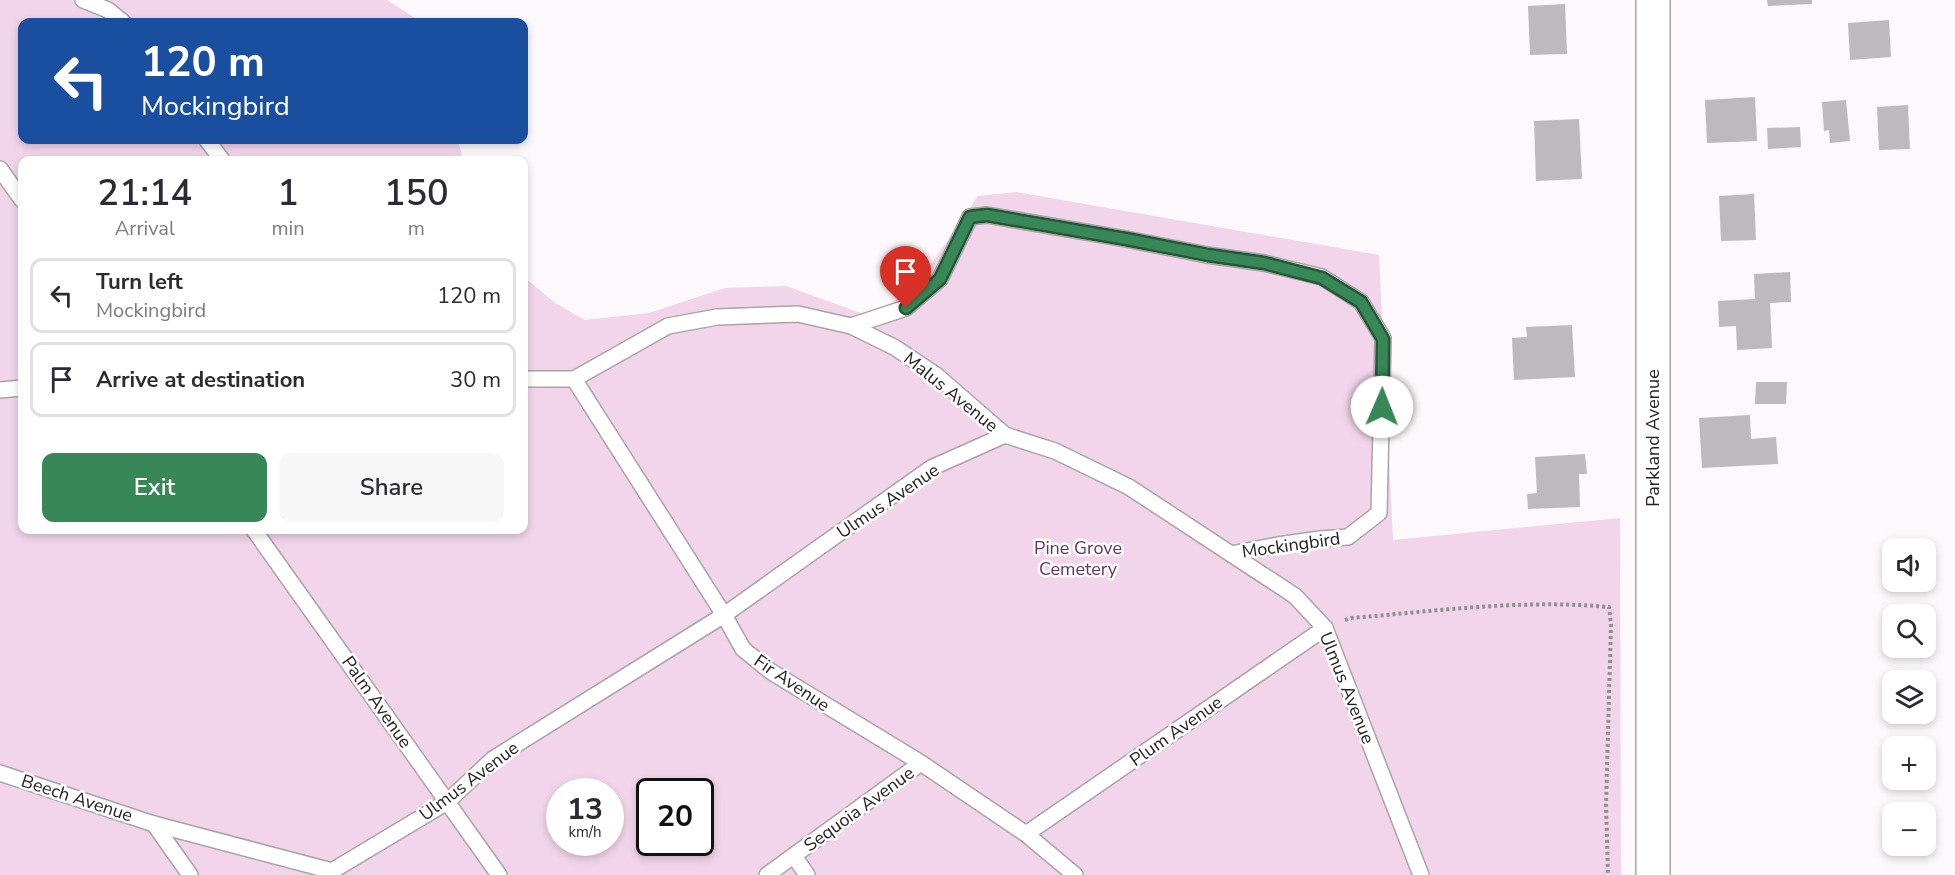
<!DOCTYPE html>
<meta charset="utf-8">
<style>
body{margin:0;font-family:"Nunito Sans",sans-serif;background:#f7f7f7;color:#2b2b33;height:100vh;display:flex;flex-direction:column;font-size:22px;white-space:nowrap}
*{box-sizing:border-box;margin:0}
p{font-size:20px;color:#7c7c81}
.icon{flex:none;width:33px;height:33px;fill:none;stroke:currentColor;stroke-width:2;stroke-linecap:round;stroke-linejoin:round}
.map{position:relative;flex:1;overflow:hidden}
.drawer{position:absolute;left:18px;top:156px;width:510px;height:378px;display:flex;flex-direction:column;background:#fff;border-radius:12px;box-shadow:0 3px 9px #0003}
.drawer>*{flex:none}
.guide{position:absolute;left:18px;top:18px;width:510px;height:126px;border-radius:12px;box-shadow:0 3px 9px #0003;background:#1a4fa0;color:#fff;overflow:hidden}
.buttons{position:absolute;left:1882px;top:538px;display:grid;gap:12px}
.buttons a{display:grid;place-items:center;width:54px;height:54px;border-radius:12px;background:#fff;box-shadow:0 3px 9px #0003;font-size:30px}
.speed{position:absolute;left:546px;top:778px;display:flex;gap:12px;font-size:30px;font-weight:700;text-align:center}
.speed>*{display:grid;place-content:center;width:78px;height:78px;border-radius:50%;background:#fff;box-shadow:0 3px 9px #0003;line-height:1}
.speed small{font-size:15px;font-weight:400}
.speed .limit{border:3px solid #111;border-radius:9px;background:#fff;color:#111}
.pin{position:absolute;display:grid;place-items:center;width:51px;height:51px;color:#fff;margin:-62px -26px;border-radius:50% 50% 50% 0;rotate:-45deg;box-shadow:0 0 6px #0007}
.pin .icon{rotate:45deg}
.me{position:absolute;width:66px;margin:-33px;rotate:1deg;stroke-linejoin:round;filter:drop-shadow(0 0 4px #0008)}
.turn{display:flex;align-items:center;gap:21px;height:126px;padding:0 24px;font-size:27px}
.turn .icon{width:78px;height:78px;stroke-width:2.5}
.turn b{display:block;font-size:42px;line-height:51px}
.eta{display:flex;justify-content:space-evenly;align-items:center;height:102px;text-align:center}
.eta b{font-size:36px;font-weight:600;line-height:42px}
.primary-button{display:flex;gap:12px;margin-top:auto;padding:12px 24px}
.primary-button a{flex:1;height:69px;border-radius:12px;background:#388757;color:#fff;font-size:24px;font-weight:600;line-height:69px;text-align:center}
.primary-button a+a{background:#f7f7f7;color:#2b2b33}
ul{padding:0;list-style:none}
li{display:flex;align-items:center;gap:18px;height:75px;margin:0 12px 9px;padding:0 12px;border:3px solid #e1e1e2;border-radius:12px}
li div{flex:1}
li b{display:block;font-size:22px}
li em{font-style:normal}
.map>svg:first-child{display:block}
.green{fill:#f2d5eb;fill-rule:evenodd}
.building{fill:#bdb9bc}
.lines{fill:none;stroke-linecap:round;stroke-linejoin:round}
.service-casing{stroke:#a8a4a7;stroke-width:18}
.secondary-casing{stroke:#a8a4a7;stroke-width:36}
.path{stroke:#939092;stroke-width:4;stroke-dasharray:3 3;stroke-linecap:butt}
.service{stroke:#fff;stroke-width:15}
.secondary{stroke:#fff;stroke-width:33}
.route-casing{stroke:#245839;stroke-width:15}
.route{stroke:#388757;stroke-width:10}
.labels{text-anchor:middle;stroke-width:5;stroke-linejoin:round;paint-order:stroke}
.street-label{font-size:18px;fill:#242223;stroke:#fff}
.park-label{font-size:18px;fill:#67335e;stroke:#fff}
</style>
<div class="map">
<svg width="1955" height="875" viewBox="0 0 1955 875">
<rect width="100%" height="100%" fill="#fcf8fb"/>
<path class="green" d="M0,0H387L421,22H22V140H458L463,160H22V530H524V277L555,303L585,320L649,313L725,288L786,286L869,316L914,289L978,196L1016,192L1379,255L1393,540L1620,518L1621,875H0ZM560,792H610V843H560ZM650,792H700V843H650Z"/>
<g class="building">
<path d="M1767,0H1812V4L1768,6Z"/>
<path d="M1565,4L1567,54L1530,55L1528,6Z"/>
<path d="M1889,20L1891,57L1850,60L1848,23Z"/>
<path d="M1755,97L1757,141L1707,143L1705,100Z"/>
<path d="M1846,100L1850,141L1830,143L1829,130L1824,131L1822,102Z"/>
<path d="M1908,105L1910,149L1879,150L1877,107Z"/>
<path d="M1579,119L1582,179L1536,181L1534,121Z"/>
<path d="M1800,127L1801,147L1768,149L1767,128Z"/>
<path d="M1754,194L1756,240L1721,241L1719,196Z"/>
<path d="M1790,272L1791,302L1770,303L1772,348L1737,350L1736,326L1719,327L1718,301L1755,299L1754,274Z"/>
<path d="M1572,325L1575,377L1514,380L1512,338L1527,337L1526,327Z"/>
<path d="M1756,382H1787L1786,404H1755Z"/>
<path d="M1750,415L1751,439L1776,437L1778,464L1702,468L1699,418Z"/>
<path d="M1585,454L1587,474H1579L1580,507L1528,509L1527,494L1537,493L1535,457Z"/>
</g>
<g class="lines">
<g class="service-casing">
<g id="service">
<path d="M83,0L108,10L123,22"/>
<path d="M207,140L222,160"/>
<path d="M0,169L22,200"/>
<path d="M851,326L906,308L940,279L970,217L987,215L1126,239L1207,255L1264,263L1322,277L1361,302L1383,338L1379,513L1348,537L1320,539L1278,545L1231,554"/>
<path d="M524,379H574L668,326L717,317L798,314L851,326L894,347L936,375L1005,435"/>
<path d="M574,379L724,615L743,649L770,671L921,763L1026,834L1075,875"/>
<path d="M0,390L22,388"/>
<path d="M254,530L499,875"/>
<path d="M0,773L154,824L332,871L330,875"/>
<path d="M154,824L190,875"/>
<path d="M1026,834L1325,628"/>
<path d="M794,856L807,875"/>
<path d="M332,871L447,802L493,759L724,615L931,468L1005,435L1055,451L1129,487L1295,596L1325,628L1421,875"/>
<path d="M767,875L921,763"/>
</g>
</g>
<g class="secondary-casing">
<path id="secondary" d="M1653,0V875"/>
</g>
<path class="path" d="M1345,620L1351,618C1437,611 1523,599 1609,607L1611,625L1606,804L1608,875"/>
<use href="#service" class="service"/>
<use href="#secondary" class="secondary"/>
</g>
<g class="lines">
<g class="route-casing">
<path id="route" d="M906,308L940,279L970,217L987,215L1126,239L1208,255L1264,263L1322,278L1361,302L1383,339L1382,407"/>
</g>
<use href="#route" class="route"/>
</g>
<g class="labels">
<g class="street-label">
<text transform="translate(951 392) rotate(39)" y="6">Malus Avenue</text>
<text transform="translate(1653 438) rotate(-90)" y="6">Parkland Avenue</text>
<text transform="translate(888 501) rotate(-34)" y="6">Ulmus Avenue</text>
<text transform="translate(1291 545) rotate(-8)" y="6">Mockingbird</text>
<text transform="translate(792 683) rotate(34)" y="6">Fir Avenue</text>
<text transform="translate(1347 688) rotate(68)" y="6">Ulmus Avenue</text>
<text transform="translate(377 702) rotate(55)" y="6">Palm Avenue</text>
<text transform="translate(1176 731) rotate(-35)" y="6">Plum Avenue</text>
<text transform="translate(469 781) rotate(-37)" y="6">Ulmus Avenue</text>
<text transform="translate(77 798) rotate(18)" y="6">Beech Avenue</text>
<text transform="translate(859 809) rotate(-36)" y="6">Sequoia Avenue</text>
</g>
<g class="park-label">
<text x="1078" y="554">Pine Grove<tspan x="1078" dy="21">Cemetery</tspan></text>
</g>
</g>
</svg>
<div class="buttons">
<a><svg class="icon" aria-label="sound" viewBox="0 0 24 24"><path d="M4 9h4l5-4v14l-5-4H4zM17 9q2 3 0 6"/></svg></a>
<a><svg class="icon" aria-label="search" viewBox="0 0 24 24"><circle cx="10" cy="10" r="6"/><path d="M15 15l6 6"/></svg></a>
<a><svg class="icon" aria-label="layers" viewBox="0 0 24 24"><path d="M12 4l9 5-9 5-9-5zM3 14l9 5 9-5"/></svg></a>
<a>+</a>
<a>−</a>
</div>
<div class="speed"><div>13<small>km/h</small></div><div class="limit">20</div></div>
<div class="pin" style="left:906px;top:308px;background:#d93025"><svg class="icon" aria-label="arrive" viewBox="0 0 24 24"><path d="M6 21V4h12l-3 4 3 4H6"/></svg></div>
<svg class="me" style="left:1382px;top:407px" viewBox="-20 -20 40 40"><circle r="19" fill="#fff"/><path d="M0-13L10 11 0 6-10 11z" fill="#388757"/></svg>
<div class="guide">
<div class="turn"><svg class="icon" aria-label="left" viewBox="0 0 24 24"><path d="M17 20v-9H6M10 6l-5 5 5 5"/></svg><div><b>120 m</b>Mockingbird</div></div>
</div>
<section class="drawer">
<div class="eta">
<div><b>21:14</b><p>Arrival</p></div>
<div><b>1</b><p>min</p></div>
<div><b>150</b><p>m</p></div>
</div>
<ul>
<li><svg class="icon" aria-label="left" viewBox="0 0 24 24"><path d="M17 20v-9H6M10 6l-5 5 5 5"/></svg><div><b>Turn left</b><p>Mockingbird</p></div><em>120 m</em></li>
<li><svg class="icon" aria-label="arrive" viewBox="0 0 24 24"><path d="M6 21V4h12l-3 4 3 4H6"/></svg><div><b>Arrive at destination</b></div><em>30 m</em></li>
</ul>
<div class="primary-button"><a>Exit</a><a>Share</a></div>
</section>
</div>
